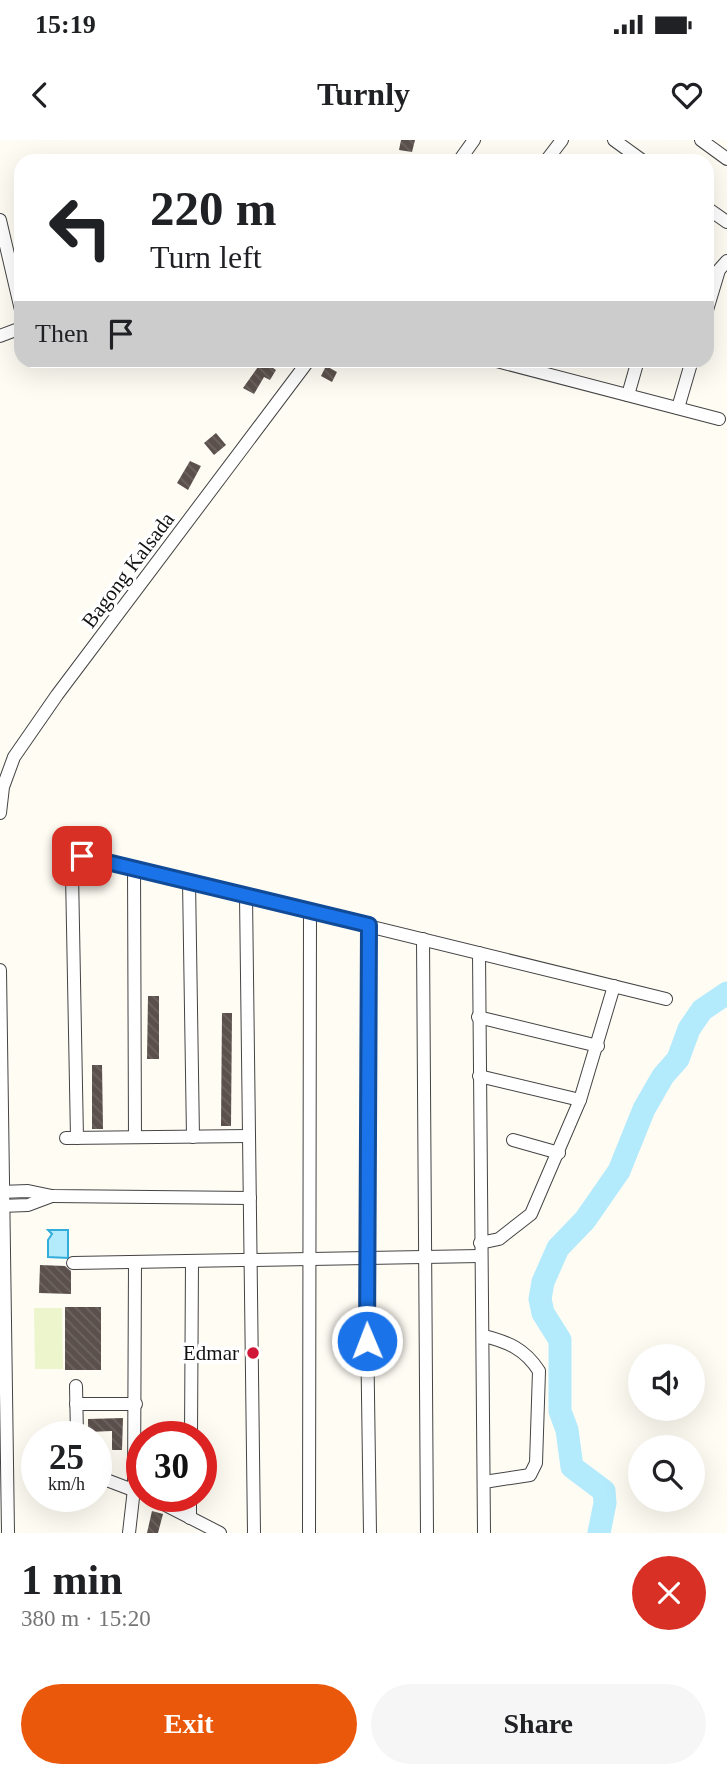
<!DOCTYPE html>
<meta charset="utf-8">
<style>
body{margin:0;font-family:"Times New Roman",serif;background:#f6f6f6;color:#202124;height:100vh;display:flex;flex-direction:column;font-size:26px;white-space:nowrap}
*{box-sizing:border-box;margin:0}
p{font-size:23px;color:#757577}
.icon{flex:none;width:38px;height:38px;fill:none;stroke:currentColor;stroke-width:2;stroke-linecap:round;stroke-linejoin:round}
.map{position:relative;height:1393px;overflow:hidden}
.panel{display:flex;flex-direction:column;background:#fff;flex:1}
.panel>*{flex:none}
.top-card{position:absolute;left:14px;top:14px;width:700px;height:214px;border-radius:21px;box-shadow:0 7px 28px #0002;background:#fff;color:#202124;overflow:hidden}
.buttons{position:absolute;left:628px;top:1204px;display:grid;gap:14px}
.buttons a{display:grid;place-items:center;width:77px;height:77px;border-radius:50%;background:#fff;box-shadow:0 7px 28px #0002;font-size:35px}
.speed{position:absolute;left:21px;top:1281px;display:flex;gap:14px;font-size:35px;font-weight:700;text-align:center}
.speed>*{display:grid;place-content:center;width:91px;height:91px;border-radius:50%;background:#fff;box-shadow:0 7px 28px #0002;line-height:1}
.speed small{font-size:18px;font-weight:400}
.speed .limit{border:10px solid #d22;background:#fff;color:#111}
.pin{position:absolute;display:grid;place-items:center;width:60px;height:60px;color:#fff;margin:-30px;border-radius:14px;box-shadow:0 4px 10px #0006}
.me{position:absolute;width:77px;margin:-38px;rotate:359deg;stroke-linejoin:round;filter:drop-shadow(0 0 5px #0008)}
.turn{display:flex;align-items:center;gap:24px;height:147px;padding:0 21px;font-size:32px}
.turn .icon{width:91px;height:91px;stroke-width:2.5}
.turn b{display:block;font-size:49px;line-height:60px}
.then{display:flex;align-items:center;height:66px;padding:0 21px;background:#0003;gap:14px;font-size:26px}
.round{display:grid;place-items:center;flex:none;width:74px;height:74px;border-radius:37px;background:#f6f6f6}
.head{display:flex;align-items:center;justify-content:space-between;height:119px;padding:0 21px}
h1{font-size:42px;font-weight:600;line-height:52px}
.button{display:flex;gap:14px;margin-top:auto;padding:14px 21px}
.button a{flex:1;height:80px;border-radius:42px;background:#ea580c;color:#fff;font-size:28px;font-weight:600;line-height:80px;text-align:center}
.button a+a{background:#f6f6f6;color:#202124}
.status{display:flex;justify-content:space-between;align-items:center;height:49px;padding:0 35px;background:#fff;direction:ltr}
.status svg{height:19px;fill:currentColor}
header{display:flex;justify-content:space-between;align-items:center;height:91px;padding:0 21px;background:#fff;font-size:32px;font-weight:600}
.map>svg:first-child{display:block}
.pitch{fill:#ecf5cb}
.water{fill:#b3eafc;stroke:#32addb;stroke-width:2}
.lines{fill:none;stroke-linecap:round;stroke-linejoin:round}
.river{stroke:#b3eafc;stroke-width:23}
.building{fill:url(#building-back-hatch)}
.minor-casing{stroke:#444;stroke-width:14}
.minor{stroke:#fff;stroke-width:12}
.route-casing{stroke:#114b97;stroke-width:18}
.route{stroke:#1a73e8;stroke-width:12}
.poi-dot{fill:#d01939;stroke:#fff;stroke-width:2.5}
.labels{text-anchor:middle;stroke-width:7;stroke-linejoin:round;paint-order:stroke}
.street-label{font-size:21px;fill:#111;stroke:#fff}
.poi-label{font-size:21px;fill:#111;stroke:#fff;text-anchor:end}
</style>
<div class="status"><b>15:19</b><svg viewBox="0 0 49 12"><path d="M0 12V9h3v3zM5 12V6h3v6zM10 12V3h3v9zM15 12V0h3v12zM26 1h20v11H26zM47 4h2v5h-2z"/></svg></div>
<header><svg class="icon" aria-label="back" viewBox="0 0 24 24"><path d="M15 5l-7 7 7 7"/></svg>Turnly<svg class="icon" aria-label="heart" viewBox="0 0 24 24"><path d="M12 20l-8-8c-3-5 5-10 8-4 3-6 11-1 8 4z"/></svg></header>
<div class="map">
<svg width="727" height="1393" viewBox="0 0 727 1393">
<defs>
<pattern id="building-back-hatch" width="6" height="6" patternUnits="userSpaceOnUse" patternTransform="scale(1.75)"><rect width="6" height="6" fill="#5b504c"/><path d="M-1 5l2 2M0 0l6 6M5-1l2 2" fill="none" stroke="#6e6562"/></pattern>
</defs>
<rect width="100%" height="100%" fill="#fffcf4"/>
<path class="pitch" d="M34,1168H62L63,1229H35Z"/>
<path class="water" d="M48,1090H68V1118L48,1117V1100L52,1094Z"/>
<g class="lines">
<path class="river" d="M599,1393L605,1363L604,1351L572,1327L567,1290L560,1271V1200L543,1173L540,1159L543,1142L558,1108L585,1080L619,1031L644,969L663,936L678,919L689,889L702,870L727,853"/>
</g>
<g class="building">
<path d="M401,0H415L412,12L399,10Z"/>
<path d="M263,220H277L273,228L276,230L270,240L264,237L254,254L243,248Z"/>
<path d="M326,226L337,232L332,242L321,236Z"/>
<path d="M216,293L226,305L214,315L204,303Z"/>
<path d="M190,321L201,326L188,350L177,343Z"/>
<path d="M148,856H159V919H147Z"/>
<path d="M222,873H232L231,986H221Z"/>
<path d="M92,925H102L103,989H92Z"/>
<path d="M40,1125L65,1126L71,1131V1154L39,1153Z"/>
<rect x="65" y="1167" width="36" height="63"/>
<path d="M123,1278L122,1310H112V1291L88,1292V1279Z"/>
<path d="M152,1371L163,1374L158,1393H147Z"/>
</g>
<g class="lines">
<g class="minor-casing">
<g id="minor">
<path d="M614,0L643,21"/>
<path d="M701,0L727,19"/>
<path d="M459,21L474,0"/>
<path d="M546,21L562,0"/>
<path d="M707,68L727,82"/>
<path d="M0,80L21,170"/>
<path d="M707,170L719,130L727,121"/>
<path d="M0,196L21,188"/>
<path d="M493,220L719,279"/>
<path d="M628,255L638,220"/>
<path d="M678,268L692,220"/>
<path d="M0,673L3,647L14,617L57,555L309,220"/>
<path d="M134,727L135,997"/>
<path d="M189,741L193,997"/>
<path d="M246,756L254,1393"/>
<path d="M369,785L366,1118L370,1393"/>
<path d="M423,799L427,1393"/>
<path d="M479,813L484,1393"/>
<path d="M0,830L8,1393"/>
<path d="M478,877L598,906"/>
<path d="M479,936L580,960"/>
<path d="M66,998L249,996"/>
<path d="M77,998L72,734L76,718L82,716L666,859"/>
<path d="M513,1000L559,1013"/>
<path d="M0,1052L28,1051L52,1056L250,1058"/>
<path d="M0,1066L28,1065L52,1056"/>
<path d="M480,1103L499,1099L531,1074L580,960L614,846"/>
<path d="M73,1123L480,1116"/>
<path d="M484,1196C508,1202 525,1209 539,1231L536,1323L530,1335L484,1342"/>
<path d="M76,1246L77,1295"/>
<path d="M76,1264H136"/>
<path d="M191,1297L192,1121"/>
<path d="M96,1336L138,1352"/>
<path d="M148,1356L220,1393"/>
<path d="M190,1378V1356"/>
<path d="M129,1393L134,1349L135,1122"/>
<path d="M309,1393L310,771"/>
</g>
</g>
<use href="#minor" class="minor"/>
</g>
<g class="lines">
<g class="route-casing">
<path id="route" d="M82,716L369,785L367,1201"/>
</g>
<use href="#route" class="route"/>
</g>
<circle class="poi-dot" cx="253" cy="1213" r="7"/>
<g class="labels">
<g class="street-label">
<text transform="translate(128 430) rotate(-53)" y="7">Bagong Kalsada</text>
</g>
<g class="poi-label">
<text x="239" y="1220">Edmar</text>
</g>
</g>
</svg>
<div class="buttons">
<a><svg class="icon" aria-label="sound" viewBox="0 0 24 24"><path d="M4 9h4l5-4v14l-5-4H4zM17 9q2 3 0 6"/></svg></a>
<a><svg class="icon" aria-label="search" viewBox="0 0 24 24"><circle cx="10" cy="10" r="6"/><path d="M15 15l6 6"/></svg></a>
</div>
<div class="speed"><div>25<small>km/h</small></div><div class="limit">30</div></div>
<div class="pin" style="left:82px;top:716px;background:#d93025"><svg class="icon" aria-label="arrive" viewBox="0 0 24 24"><path d="M6 21V4h12l-3 4 3 4H6"/></svg></div>
<svg class="me" style="left:367px;top:1201px" viewBox="-20 -20 40 40"><circle r="17" fill="#1a73e8" stroke="#fff" stroke-width="3"/><path d="M0-11L8 9 0 5-8 9z" fill="#fff"/></svg>
<div class="top-card">
<div class="turn"><svg class="icon" aria-label="left" viewBox="0 0 24 24"><path d="M17 20v-9H6M10 6l-5 5 5 5"/></svg><div><b>220 m</b>Turn left</div></div>
<div class="then">Then<svg class="icon" aria-label="arrive" viewBox="0 0 24 24"><path d="M6 21V4h12l-3 4 3 4H6"/></svg></div>
</div>
</div>
<section class="panel">
<div class="head"><div><h1>1 min</h1><p>380 m · 15:20</p></div><a class="round" style="background:#d93025;color:#fff"><svg class="icon" aria-label="close" viewBox="0 0 24 24"><path d="M6 6l12 12M18 6L6 18"/></svg></a></div>
<div class="button"><a>Exit</a><a>Share</a></div>
</section>
